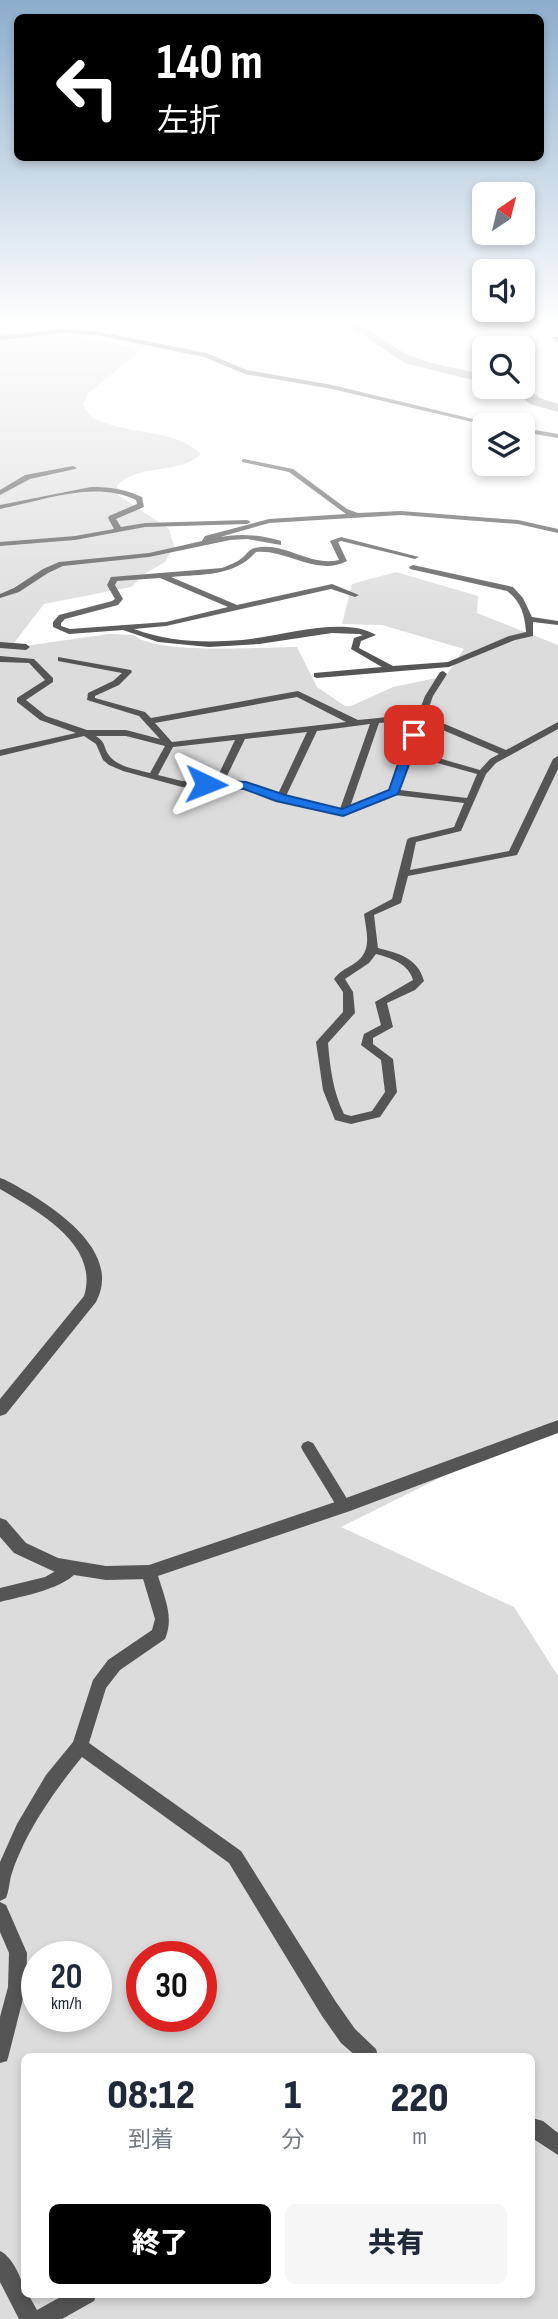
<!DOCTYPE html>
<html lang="ja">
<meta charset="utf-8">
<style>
body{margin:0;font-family:"Sofia Sans Condensed","Noto Sans JP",sans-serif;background:#f6f6f7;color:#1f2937;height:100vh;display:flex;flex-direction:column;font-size:26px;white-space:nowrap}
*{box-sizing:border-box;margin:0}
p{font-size:23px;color:#747a83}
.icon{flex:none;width:38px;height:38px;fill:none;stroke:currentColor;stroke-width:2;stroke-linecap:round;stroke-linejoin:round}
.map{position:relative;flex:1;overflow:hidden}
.details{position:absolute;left:21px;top:2053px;width:514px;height:245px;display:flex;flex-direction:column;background:#fff;border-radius:10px;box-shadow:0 4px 10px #0003}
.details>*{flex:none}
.guide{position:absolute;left:14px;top:14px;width:530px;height:147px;border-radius:10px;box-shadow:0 4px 10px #0003;background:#000;color:#fff;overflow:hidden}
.needle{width:46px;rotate:35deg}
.controls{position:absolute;left:472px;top:182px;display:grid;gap:14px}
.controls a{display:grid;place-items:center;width:63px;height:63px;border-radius:10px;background:#fff;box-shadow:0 4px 10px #0003;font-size:35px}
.speed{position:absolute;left:21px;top:1941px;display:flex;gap:14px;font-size:35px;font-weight:700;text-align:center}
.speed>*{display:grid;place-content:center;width:91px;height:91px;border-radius:50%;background:#fff;box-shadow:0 4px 10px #0003;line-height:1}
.speed small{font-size:18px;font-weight:400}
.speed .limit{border:10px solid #d22;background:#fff;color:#111}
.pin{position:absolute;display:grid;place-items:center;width:60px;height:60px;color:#fff;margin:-30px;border-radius:14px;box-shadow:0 4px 10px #0006}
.me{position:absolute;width:77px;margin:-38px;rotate:92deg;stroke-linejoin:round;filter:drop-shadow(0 0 5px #0008)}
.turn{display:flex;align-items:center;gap:24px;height:147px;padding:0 28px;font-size:32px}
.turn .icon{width:91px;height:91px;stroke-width:2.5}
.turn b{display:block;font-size:49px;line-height:60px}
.eta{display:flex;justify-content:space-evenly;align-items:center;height:119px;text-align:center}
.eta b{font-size:42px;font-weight:800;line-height:49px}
.primary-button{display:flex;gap:14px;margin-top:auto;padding:14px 28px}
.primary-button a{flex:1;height:80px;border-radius:10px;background:#000;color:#fff;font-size:28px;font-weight:800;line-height:80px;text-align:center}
.primary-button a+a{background:#f6f6f7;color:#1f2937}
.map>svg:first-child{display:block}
.green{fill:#dcdcdc;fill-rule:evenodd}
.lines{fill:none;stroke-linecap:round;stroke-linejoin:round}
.river{fill:#a3a3a3;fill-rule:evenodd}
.minor{fill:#555;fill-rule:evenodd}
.tertiary{fill:#555;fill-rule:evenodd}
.route{fill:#1a73e8;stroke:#114b97;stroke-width:2}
</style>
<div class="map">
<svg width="558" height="2319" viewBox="0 0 558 2319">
<rect width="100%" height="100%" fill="#fff"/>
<path class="green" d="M0,323C44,340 91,331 135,350L138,353L88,393L83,405C87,410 89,415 94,418C127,436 173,427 201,454C180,475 137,463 117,486L118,495L169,529L174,546L165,562L146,573L131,587L44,604L10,648L109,634L134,635C156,655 263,647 297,647L317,687L345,706H351L393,687L446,676L464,649L382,625L342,624L352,584L396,572L478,596L477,613L558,645V1419L341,1527L514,1607L558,1676V2319H0ZM37,1956H96V2016H37ZM142,1956H201V2016H142ZM24,2056H532V2294H24Z"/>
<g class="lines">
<g class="river">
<path d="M333,320C372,320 383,346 416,358C438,366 462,369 485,375V383L405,363L357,331Z"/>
<path d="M523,385L540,398L558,404V412L530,404L510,387Z"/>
</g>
<g class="minor">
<path d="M553,337H558V342L553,339Z"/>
<path d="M244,459L293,469L347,509L358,513L401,511L518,520L558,529V533L518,524L401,515L269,523L220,537C242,533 260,535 281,541V545L247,539L230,540L149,557L63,566L48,573L19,592L0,598V594L14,588L43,569L59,562L149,553L202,541L205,536L269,519L346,514L289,472L242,462V460Z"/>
<path d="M73,466L77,468L75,469L30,479L0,495V490L25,475Z"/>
<path d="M91,487C110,487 124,489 142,497L144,507L116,519L121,527L145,523L247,520L251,522L247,524L145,527L75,540L0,546V542L75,536L114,529L108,518L109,516L137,504L136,500C94,480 43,501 0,509V505Z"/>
<path d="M341,537L419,557L415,559L341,541L338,542L347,561C317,577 287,549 256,552C234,577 202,574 171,577L237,605L332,584L359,595L355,597L331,589L166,626L134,629C169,642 205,643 242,640C278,637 344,615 376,635L361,641L359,648L393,666L448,662L509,636L526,632C525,616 521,601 507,591L410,569L409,567L413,565L513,587L523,598L532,617L558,621V625L533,622V636L515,640L449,667L317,678L314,677V673L382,667L351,649L354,638L363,635L359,634L332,633L259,644L209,647L158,642L123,630L69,634L53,627V622L59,615L112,601L115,599L107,585L111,577L222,568C229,565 236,563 242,558C247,554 249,549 255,548C284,541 309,567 339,560L330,541ZM160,578L228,607L166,622L70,629L61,626V623L65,619L118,605L123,599L115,585L117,581Z"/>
<path d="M0,642L26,644L30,647L26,650L0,648Z"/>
<path d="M0,656L34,659L53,678V682L26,700L46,716L87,730H126L160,739L139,716L87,700L88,693L113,681L122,673L58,661V657L131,670L132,672L119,685L95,696V698L145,712L151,718L298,691L358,720L418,714L425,696L440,672L443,671L447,674L433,696L426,716L506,750L558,722V729L496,763L486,774L461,831L416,842L410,870L509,851L553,759L558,756V769L517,855L408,876L401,903L374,915L378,948C398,953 418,958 424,981L415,990L387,1003L393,1027L373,1038V1044L393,1059L397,1092L380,1117L351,1124L335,1120L323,1090L316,1042L343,1012V992L334,979C339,972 345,969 352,965C373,953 367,935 364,914L392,899L407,840L409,838L454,827L464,803L395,795L343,816L278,800L245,789L182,787L123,771L109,765L103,760L96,744L84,736L0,756V750L76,733L40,720L17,702V698L45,680L29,663L0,662ZM297,697L346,722L172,742L155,723ZM416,720L390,790L350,807L379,723ZM424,722L499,754L490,759L480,770L414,751ZM370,724L340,809L286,796L317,731ZM307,732L278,794L246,783L224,782L245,739ZM96,736H126L165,746L150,773C136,769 116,767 108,754C103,745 106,743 96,736ZM235,740L215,782L182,781L158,775L173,747ZM412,756L477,774L467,798L400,790ZM376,954C391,958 409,964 413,980L375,1002L381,1025L364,1034L361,1045L381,1060L385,1092L372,1111L351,1116L344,1114C333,1092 330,1067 328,1043L355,1013L353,992L345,979L369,963Z"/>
<path d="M308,1441L313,1443L349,1502L351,1506L349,1510L344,1512L339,1510L303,1451L301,1447L303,1443Z"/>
<path d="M72,1562L77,1563L80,1568C67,1589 22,1596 0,1602V1588L45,1577Z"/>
<path d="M149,1566L154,1567L157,1572C163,1595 175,1616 165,1639L120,1670L106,1688L89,1743L241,1851L336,2002L355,2029L376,2049L378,2056H356L341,2043L322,2016L229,1863L82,1757C54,1791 24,1834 11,1876C9,1884 9,1891 6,1898L0,1901V1862L17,1824L46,1775L73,1742L93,1680L108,1660L152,1630L155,1619L141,1572L144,1567Z"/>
<path d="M0,1902L6,1905L27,1953L26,1987L9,2054L7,2061L0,2063V2017L8,1987L9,1953L0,1932Z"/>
<path d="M532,2118L543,2121L558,2133V2155L532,2138Z"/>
<path d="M0,2251C12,2256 24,2281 24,2294H28L37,2310L66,2294H97L94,2301L62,2319H19L0,2282Z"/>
</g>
<g class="tertiary">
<path d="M62,329L96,331L206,353L247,370L332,385L498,425H485L332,389L245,374L204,357L96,335L62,333L0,340V336Z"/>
<path d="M523,428L558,434V438L523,432Z"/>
<path d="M0,1178C10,1181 19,1188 29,1193C63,1214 121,1255 96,1302L6,1414L0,1416V1399L84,1296C100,1244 37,1211 0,1189Z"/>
<path d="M558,1420V1433L350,1511L149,1579L106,1580L55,1572L14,1553L0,1537V1518L6,1520L26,1543L58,1558L106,1566L149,1565L338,1501Z"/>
</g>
</g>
<linearGradient id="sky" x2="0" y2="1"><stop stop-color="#8cadcc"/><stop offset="0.5" stop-color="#fff"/><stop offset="1" stop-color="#fff" stop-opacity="0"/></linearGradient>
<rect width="558" height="645" fill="url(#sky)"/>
<path class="route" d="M414,731L420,735L398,794L343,816L276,801L244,789L206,788L200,784L206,780L246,782L285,795L342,809L389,790L408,735Z"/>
</svg>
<div class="controls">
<a><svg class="needle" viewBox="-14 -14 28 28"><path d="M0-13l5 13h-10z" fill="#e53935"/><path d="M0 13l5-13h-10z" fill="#747a83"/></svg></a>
<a><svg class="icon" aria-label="sound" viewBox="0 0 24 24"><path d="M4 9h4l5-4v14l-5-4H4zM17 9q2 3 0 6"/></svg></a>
<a><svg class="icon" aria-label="search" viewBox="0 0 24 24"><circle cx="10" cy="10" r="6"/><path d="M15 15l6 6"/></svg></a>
<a><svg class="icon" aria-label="layers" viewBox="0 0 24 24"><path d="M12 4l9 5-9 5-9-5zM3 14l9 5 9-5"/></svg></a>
</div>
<div class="speed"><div>20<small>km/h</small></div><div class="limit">30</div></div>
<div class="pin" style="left:414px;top:735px;background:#d93025"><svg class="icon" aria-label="arrive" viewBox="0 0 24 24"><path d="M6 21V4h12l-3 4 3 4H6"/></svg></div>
<svg class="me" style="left:206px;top:784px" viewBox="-20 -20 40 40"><path d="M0-17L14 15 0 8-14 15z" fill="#1a73e8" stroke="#fff" stroke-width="4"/></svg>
<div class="guide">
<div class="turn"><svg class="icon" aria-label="left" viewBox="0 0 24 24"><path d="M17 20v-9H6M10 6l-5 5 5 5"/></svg><div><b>140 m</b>左折</div></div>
</div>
<section class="details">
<div class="eta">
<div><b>08:12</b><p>到着</p></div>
<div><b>1</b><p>分</p></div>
<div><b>220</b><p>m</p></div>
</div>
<div class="primary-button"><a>終了</a><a>共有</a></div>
</section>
</div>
